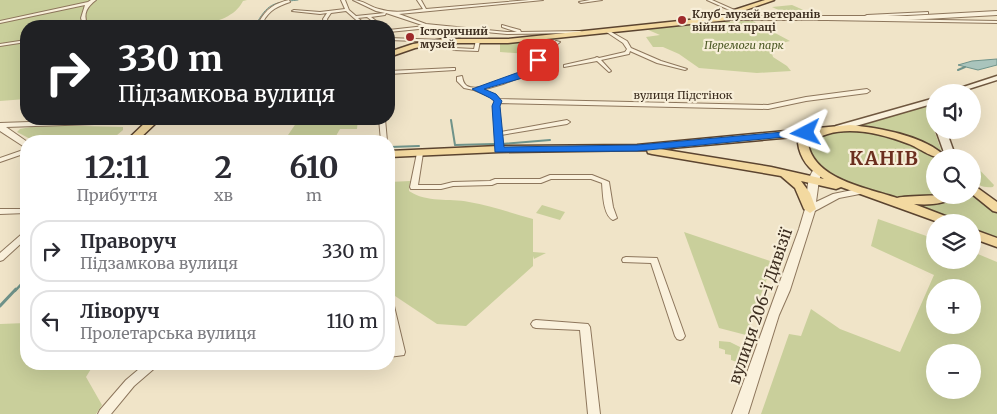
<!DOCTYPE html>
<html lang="uk">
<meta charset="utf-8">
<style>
body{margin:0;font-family:Merriweather,serif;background:#f2f2f3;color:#2b2b33;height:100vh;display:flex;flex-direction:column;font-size:19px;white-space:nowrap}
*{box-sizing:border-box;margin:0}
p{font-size:16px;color:#7c7c81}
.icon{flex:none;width:28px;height:28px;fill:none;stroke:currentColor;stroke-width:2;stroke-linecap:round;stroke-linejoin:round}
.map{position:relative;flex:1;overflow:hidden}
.panel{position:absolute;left:20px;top:135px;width:375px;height:235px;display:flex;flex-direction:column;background:#fff;border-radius:20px;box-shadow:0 5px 20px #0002}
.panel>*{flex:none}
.top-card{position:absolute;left:20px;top:20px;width:375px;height:105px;border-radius:20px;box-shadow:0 5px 20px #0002;background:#202124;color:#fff;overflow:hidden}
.fabs{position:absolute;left:926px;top:84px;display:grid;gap:10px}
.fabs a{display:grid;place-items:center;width:55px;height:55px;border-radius:50%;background:#fff;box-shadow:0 5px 20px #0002;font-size:25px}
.pin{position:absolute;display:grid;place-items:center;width:42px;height:42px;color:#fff;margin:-21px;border-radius:10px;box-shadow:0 2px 8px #0006}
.me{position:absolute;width:55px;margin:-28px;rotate:266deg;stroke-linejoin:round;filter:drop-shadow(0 0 4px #0008)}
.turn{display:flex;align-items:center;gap:18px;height:105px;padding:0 15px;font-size:22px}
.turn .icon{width:65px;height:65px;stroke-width:2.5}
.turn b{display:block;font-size:35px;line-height:42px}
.eta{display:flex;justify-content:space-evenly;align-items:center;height:85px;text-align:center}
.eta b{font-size:30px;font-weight:700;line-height:35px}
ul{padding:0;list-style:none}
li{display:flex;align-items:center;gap:15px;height:62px;margin:0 10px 8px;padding:0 5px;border:2px solid #e1e1e2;border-radius:20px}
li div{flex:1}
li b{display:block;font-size:19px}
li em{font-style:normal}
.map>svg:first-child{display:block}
.green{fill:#c9cf9b;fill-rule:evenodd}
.water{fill:#a9c4bc;stroke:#6f938a}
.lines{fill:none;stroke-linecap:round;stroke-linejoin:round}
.stream-far3{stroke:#6f938a;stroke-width:1}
.stream-far2{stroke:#6f938a;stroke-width:2}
.stream-far1{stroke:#6f938a;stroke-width:2.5}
.stream{stroke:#6f938a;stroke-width:3}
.minor-casing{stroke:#8d765c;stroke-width:2}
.tertiary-casing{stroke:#8d765c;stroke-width:2}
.secondary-casing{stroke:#6f573f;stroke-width:3}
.primary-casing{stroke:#5b4430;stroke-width:3}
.minor{fill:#faf1dc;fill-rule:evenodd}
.tertiary{fill:#faf1dc;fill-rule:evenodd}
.secondary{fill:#faf1dc;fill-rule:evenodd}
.primary{fill:#f3d9a0;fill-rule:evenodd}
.route{fill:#1a73e8;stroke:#114b97}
.poi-dot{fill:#9e2a2b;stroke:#f7eed8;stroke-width:2}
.labels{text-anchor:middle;stroke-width:4.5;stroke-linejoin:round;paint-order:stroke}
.far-poi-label{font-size:11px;font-weight:bold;fill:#3d2e20;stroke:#f7eed8;text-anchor:start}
.far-park-label{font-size:11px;font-style:italic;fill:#4d5a26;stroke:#f7eed8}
.far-street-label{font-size:11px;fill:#3d2e20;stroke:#f7eed8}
.near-street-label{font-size:16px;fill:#3d2e20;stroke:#f7eed8}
.district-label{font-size:19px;font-weight:bold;letter-spacing:1px;fill:#6b2e1e;stroke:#f7eed8}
</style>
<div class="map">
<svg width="997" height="414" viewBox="0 0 997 414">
<rect width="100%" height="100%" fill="#f0e4c8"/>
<g class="green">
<path d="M0,0H247L243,1C235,17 217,21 201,26H26V99L0,101Z"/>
<path d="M792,5L815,15L791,16L772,7Z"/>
<path d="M751,20L790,41L770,46L773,57L787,66L791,71L757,73L699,68L679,54L663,47H653L646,37L660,35L646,29Z"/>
<path d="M523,43L527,54L500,52V44Z"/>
<path d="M935,103L934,130L941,150H934L859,125V123Z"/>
<path d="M299,119H358L357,129H340L333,141H310L311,140L286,138Z"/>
<path d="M42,125L123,127V130L110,141H34L17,132L20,129Z"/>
<path d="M848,131C878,133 910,140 936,157L935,195H941C910,204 848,191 824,170C792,143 820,133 848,131Z"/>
<path d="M973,163L994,185L993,187C975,189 972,178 973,163Z"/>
<path d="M410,181L409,191C427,203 449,198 469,202C491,206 512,213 533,219V252L546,253L534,259L533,256V266L466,326L437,324L395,296L389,282V182Z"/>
<path d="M973,192L997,211V240L973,230L972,222H954L917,207L918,204L942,203L960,195H972Z"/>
<path d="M542,205L565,212L560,220L536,213Z"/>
<path d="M878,219L935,239V260H972L973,252L997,262V414H761L789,334L801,336L811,309L840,329L900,352L934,275L871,246ZM935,288H972V325H935ZM935,352H972V390H935Z"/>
<path d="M684,232L773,262L746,335L719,328Z"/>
<path d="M26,323V364H94L86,377L102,405L96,414H0V324Z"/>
<path d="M719,341L730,342L744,349L740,363L731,360V355L725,354V350L719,348Z"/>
</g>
<path class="water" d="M997,59V65L978,70L958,65L972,61Z"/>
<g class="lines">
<path class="stream-far3" d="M255,26C268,3 272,3 298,0"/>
<g class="stream-far2">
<path d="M958,70L965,67"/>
<path d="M451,120L455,145L494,144"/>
<path d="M502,144L550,140"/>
<path d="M390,147L419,146"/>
</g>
<path class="stream-far1" d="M15,291L26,279"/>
<path class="stream" d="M0,306L16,289"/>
<g class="minor-casing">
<g id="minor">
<path d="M91,0H96C87,7 83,13 87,24L84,26H80L83,24L81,18L85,5L0,23V21L88,2Z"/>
<path d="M289,0L290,2C278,6 269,10 263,22L266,26H262L259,22C266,9 275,3 289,0Z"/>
<path d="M341,0H345L349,10L356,16L385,13L376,11L353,0C363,0 370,7 379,9C394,14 408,11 423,9L417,0H421L426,9L529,0H543L399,14L426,24L507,32H517L502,27V25L520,30L521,32L580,31L582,32L580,33L507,34L431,27L429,28L389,32V30L425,26L386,13L385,15L371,17L383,26H379L367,17L358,18L367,26H363L346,11L331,13L327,19L329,26H325L323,19L327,13L320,14L292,11L294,10L320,12L345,9Z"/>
<path d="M590,0H602L581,3L579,2Z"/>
<path d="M707,0H712L739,12L736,13Z"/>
<path d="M928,12V14H927L867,17L865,16L867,15Z"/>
<path d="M826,18L997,21V23L827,20H826Z"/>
<path d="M606,29L627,41L631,48L661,61L687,69L685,70L657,63L630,51L629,54L601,60L611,71L609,72L597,61L564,67V65L595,58L597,57L599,58L625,52L627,49L623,43L605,31L604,30Z"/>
<path d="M389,38L444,40L446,41L444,42L389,40Z"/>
<path d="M26,40V42L0,46V44Z"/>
<path d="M476,40L480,41L478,51L454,50L452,49L454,48L474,49Z"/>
<path d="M556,41L560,42L540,58L539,70L503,84L482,90L495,95L499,99L768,105L806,97L867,89L870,91L867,93L806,101L768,109L500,103L499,106L501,132L567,120L570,122L567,124L501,135L502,149L501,150H497L493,106L495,101L491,97L474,90L464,88L457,81V77L462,76C463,80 463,83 467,86C480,93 522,74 535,68L536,56Z"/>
<path d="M453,68H455V70L389,74V71Z"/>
<path d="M379,119H385L387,141H381Z"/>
<path d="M26,149V153L0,162V158Z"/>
<path d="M420,151L423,153L418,185H441L453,182L490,181L495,179H540L550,175H592L607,181L609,182L613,207L617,218L613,220C603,215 603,194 602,183L591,179H551L541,183H497L492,185L453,186L441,189H411L410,187L417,153Z"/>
<path d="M0,209H26V213L0,214Z"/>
<path d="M23,233H26V239L3,260L0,261V253Z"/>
<path d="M626,257L657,258L685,336L683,339L680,340L677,339L675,336L651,263L623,262L622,260L623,258Z"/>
<path d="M389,303L392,304L394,306L405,352L404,355L389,357V349L394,348L389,325Z"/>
<path d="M536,320L588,324L590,327L600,414H588L580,330L536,328L533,327L531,324L533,321Z"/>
<path d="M145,364H157L156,367L134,386L111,414H98L100,410L126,380Z"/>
</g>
</g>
<g class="tertiary-casing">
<g id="tertiary">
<path d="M997,11V15L907,20H729L726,18L729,16H907Z"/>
<path d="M119,119L157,120L153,122L6,127L26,141V148L0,131V123Z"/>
<path d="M818,167L823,170L819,180L816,202L833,194L862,188L867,191L865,193L839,198L815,211L790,290L779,315L748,414H732L799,229C801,222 803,216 805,209C808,198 805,172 818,167Z"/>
</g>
</g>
<g class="secondary-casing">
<g id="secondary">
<path d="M997,76V80L959,92H948Z"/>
<path d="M935,98V103L842,130H836L834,128L836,126Z"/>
<path d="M936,130H946L956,158H946Z"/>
</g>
</g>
<g class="primary-casing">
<g id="primary">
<path d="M765,0H774L740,12L729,20L508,43H444L415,48L389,57V52L413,44L444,39H508L727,16L729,15L728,12Z"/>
<path d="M149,119H181L176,122L156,123L137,141H126Z"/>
<path d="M850,125C880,128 926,136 947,158C930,158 925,151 909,144C878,132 836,122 808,144C815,180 868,188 897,198C900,196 948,195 956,195C946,205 927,205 914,204L953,219L954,222H938L841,187L836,189L801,181L810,193L816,209L810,213L804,209L795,188L781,176L652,154L648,153L647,150L499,152L389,157V151L499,146L637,145ZM805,136L798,143C800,159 809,170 824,179L771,167L660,149Z"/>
<path d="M972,184L997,202V212L993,211L972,194Z"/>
<path d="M972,229L997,238V247L972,238Z"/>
</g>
</g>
<use href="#minor" class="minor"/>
<use href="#tertiary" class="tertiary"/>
<use href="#secondary" class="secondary"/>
<use href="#primary" class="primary"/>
</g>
<path class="route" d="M536,59L542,60L539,70L526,77L484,89L496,94L502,101L500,106L504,147L637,145L806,130L811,133L806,135L637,151L495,152L492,106L494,101L490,98L472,89L533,67Z"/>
<g class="poi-dot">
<circle cx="682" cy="20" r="5"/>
<circle cx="410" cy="37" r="5"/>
</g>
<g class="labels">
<g class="far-poi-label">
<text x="692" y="18">Клуб-музей ветеранів<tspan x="692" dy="13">війни та праці</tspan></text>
<text x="420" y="35">Історичний<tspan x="420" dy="13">музей</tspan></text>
</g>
<g class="far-park-label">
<text x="744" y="49">Перемоги парк</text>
</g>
<g class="far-street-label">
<text x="683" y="99">вулиця Підстінок</text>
</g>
<g class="near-street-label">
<text transform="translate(760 306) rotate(-71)" y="6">вулиця 206-ї Дивізії</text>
</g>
<g class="district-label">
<text x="884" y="165">КАНІВ</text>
</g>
</g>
</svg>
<div class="fabs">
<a><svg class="icon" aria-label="sound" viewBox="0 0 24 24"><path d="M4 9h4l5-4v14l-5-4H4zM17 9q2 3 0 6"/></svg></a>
<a><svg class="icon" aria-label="search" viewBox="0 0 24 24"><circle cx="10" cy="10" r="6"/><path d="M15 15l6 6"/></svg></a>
<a><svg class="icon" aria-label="layers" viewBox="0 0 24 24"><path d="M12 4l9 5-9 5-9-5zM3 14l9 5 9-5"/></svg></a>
<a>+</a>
<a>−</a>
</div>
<div class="pin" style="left:538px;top:60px;background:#d93025"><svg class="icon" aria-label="arrive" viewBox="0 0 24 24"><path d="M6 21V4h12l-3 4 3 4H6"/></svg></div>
<svg class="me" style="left:806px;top:133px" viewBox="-20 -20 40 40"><path d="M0-17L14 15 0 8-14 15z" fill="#1a73e8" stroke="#fff" stroke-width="4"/></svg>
<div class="top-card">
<div class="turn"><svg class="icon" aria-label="right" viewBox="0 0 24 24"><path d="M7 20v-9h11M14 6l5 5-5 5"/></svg><div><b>330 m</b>Підзамкова вулиця</div></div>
</div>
<section class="panel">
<div class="eta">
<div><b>12:11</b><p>Прибуття</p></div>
<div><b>2</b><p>хв</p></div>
<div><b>610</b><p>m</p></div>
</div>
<ul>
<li><svg class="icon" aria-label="right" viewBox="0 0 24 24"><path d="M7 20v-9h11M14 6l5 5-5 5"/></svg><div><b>Праворуч</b><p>Підзамкова вулиця</p></div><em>330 m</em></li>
<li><svg class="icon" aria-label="left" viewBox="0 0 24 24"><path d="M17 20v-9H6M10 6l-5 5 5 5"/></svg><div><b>Ліворуч</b><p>Пролетарська вулиця</p></div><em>110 m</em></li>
</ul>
</section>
</div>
